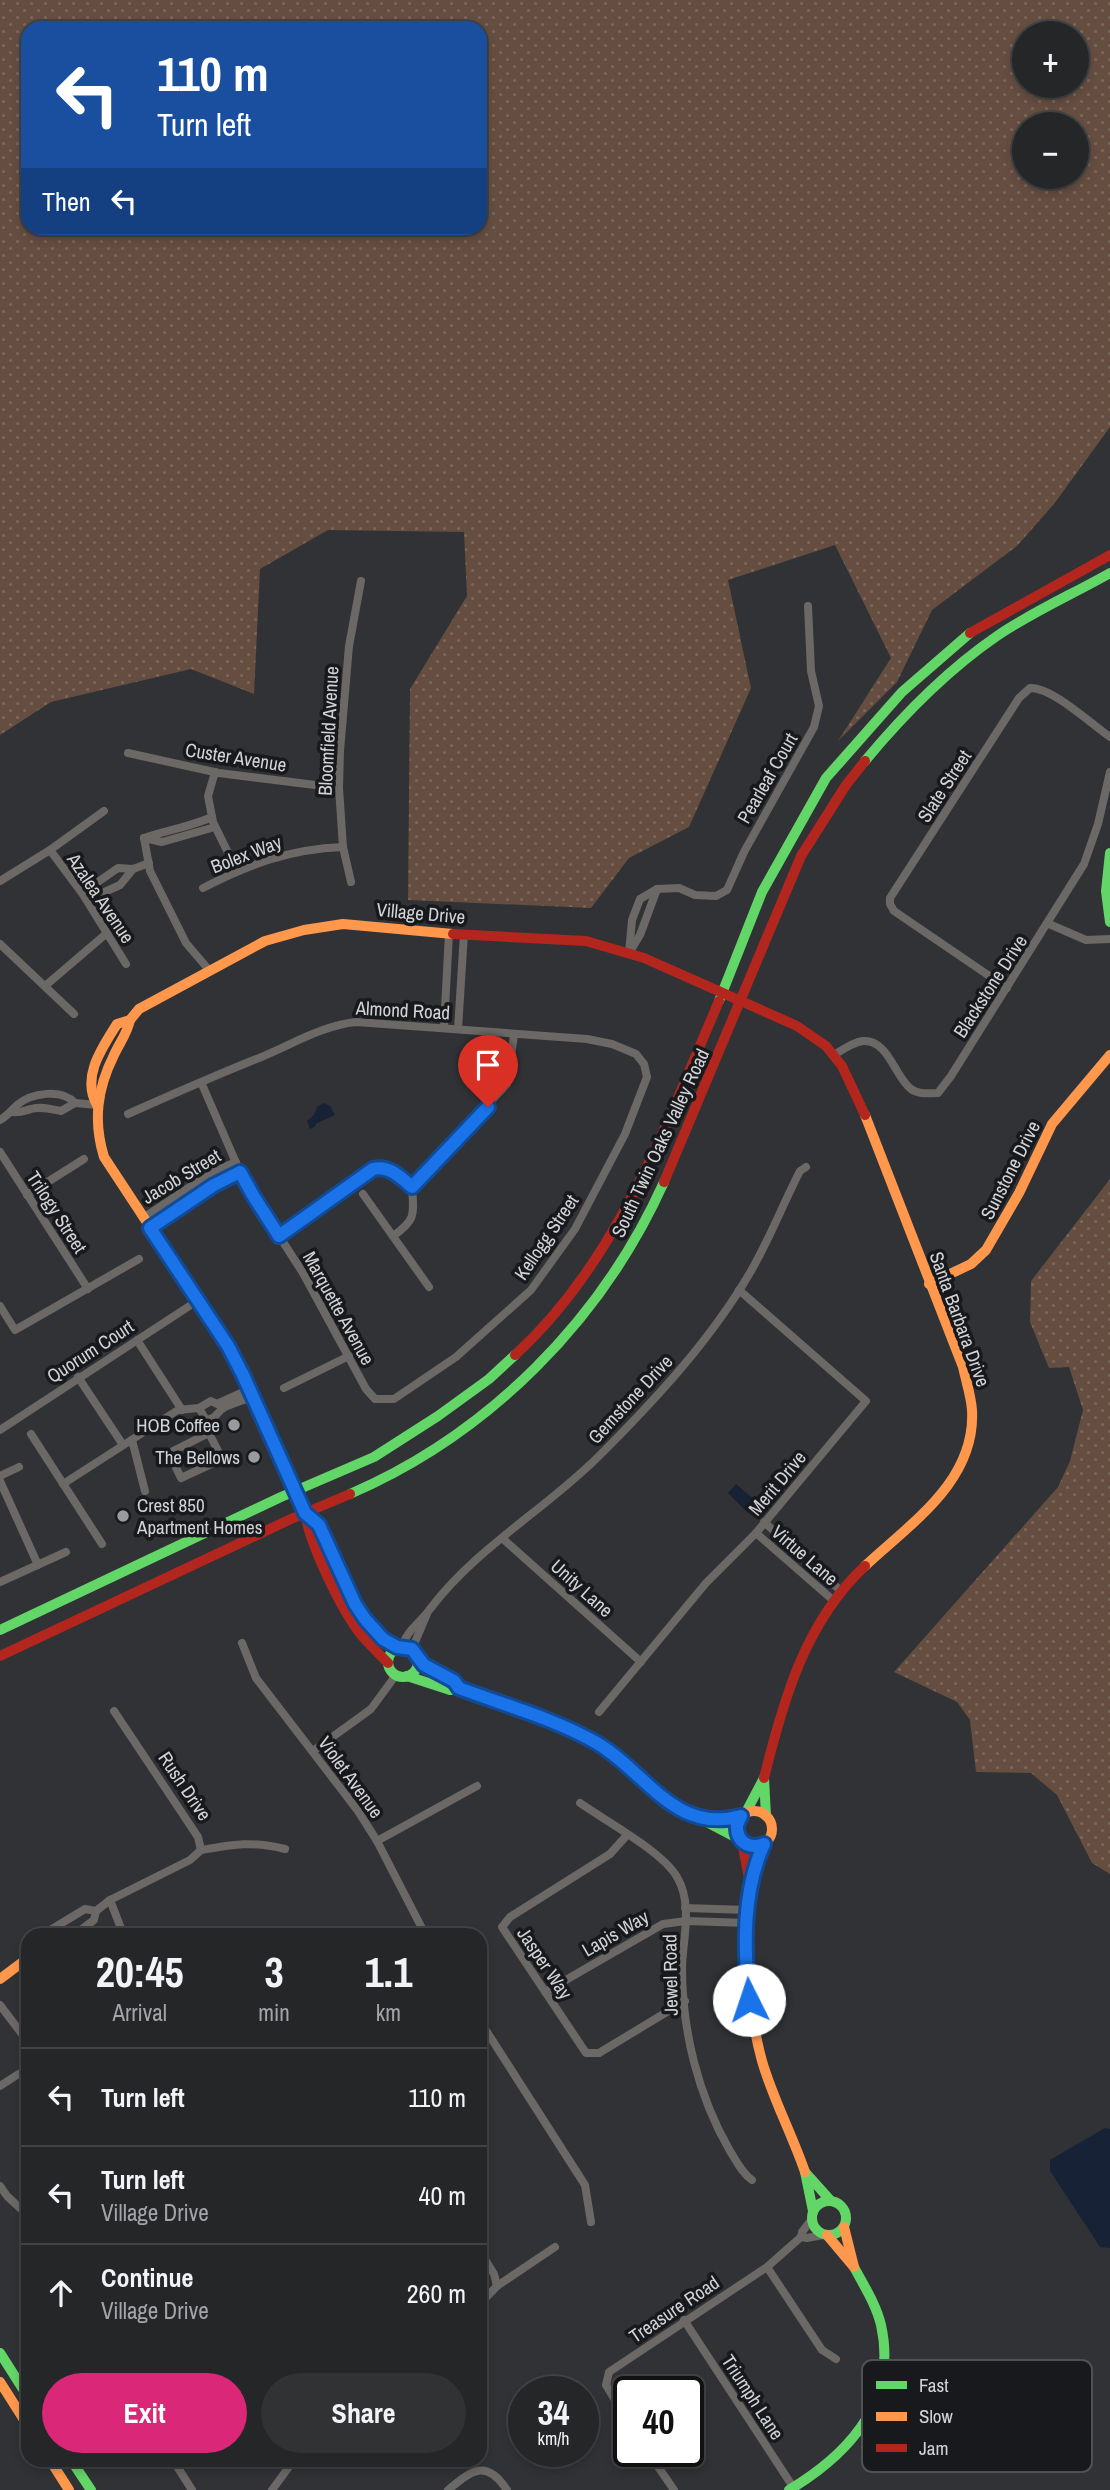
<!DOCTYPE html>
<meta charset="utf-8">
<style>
body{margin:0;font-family:"Archivo Narrow",sans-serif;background:#303234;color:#f1f3f6;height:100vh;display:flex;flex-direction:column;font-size:26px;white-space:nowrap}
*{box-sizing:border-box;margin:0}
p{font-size:23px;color:#a3a5a8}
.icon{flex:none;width:38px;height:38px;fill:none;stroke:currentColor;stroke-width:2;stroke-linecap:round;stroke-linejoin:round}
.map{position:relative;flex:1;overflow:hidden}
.panel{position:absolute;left:21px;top:1928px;width:466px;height:539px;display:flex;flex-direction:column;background:#242628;border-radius:21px;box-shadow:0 4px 10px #0003,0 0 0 2px #414345}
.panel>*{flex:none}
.guide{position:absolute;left:21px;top:21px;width:466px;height:214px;border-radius:21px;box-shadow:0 4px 10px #0003,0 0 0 2px #414345;background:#1a4fa0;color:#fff;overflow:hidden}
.controls{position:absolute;left:1012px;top:21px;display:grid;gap:14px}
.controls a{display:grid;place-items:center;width:77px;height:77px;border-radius:50%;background:#242628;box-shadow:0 4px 10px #0003,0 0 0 2px #414345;font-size:35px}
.speed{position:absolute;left:508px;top:2376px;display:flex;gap:14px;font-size:35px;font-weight:700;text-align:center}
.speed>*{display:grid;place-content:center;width:91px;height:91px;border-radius:50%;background:#242628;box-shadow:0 4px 10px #0003,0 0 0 2px #414345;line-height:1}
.speed small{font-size:18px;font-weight:400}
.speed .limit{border:4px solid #111;border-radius:10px;background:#fff;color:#111}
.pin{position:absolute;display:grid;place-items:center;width:60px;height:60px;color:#fff;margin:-72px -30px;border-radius:50% 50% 50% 0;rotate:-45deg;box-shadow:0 0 7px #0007}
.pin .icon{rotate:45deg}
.me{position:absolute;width:77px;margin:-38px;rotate:356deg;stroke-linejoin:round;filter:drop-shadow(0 0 5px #0008)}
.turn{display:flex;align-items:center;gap:24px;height:147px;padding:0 21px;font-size:32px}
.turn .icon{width:91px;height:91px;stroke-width:2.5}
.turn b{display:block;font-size:49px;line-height:60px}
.then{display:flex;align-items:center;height:66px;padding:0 21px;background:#0003;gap:14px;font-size:26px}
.eta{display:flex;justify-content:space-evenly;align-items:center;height:119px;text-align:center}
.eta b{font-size:42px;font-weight:700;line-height:49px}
.action{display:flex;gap:14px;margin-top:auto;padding:14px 21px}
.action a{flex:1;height:80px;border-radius:42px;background:#db2777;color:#fff;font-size:28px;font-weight:700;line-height:80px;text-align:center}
.action a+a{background:#303234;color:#f1f3f6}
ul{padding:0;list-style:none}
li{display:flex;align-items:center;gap:21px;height:98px;padding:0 21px;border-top:2px solid #414345}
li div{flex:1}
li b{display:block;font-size:26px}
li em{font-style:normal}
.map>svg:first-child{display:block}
.grass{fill:url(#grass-dots);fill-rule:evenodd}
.water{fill:#172237}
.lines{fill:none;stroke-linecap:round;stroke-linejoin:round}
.street{stroke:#6b6866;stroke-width:8}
.fast{stroke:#63d668;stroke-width:10}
.slow{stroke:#ff974d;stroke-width:10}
.jam{stroke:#b3261e;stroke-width:10}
.route-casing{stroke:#114b97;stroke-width:18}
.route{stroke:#1a73e8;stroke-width:12}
.poi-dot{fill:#999b9e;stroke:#18191c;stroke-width:2.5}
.labels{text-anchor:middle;stroke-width:7;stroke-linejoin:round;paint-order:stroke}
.street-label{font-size:19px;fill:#d1d3d6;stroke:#18191c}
.poi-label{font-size:19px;fill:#d1d3d6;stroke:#18191c;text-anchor:end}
.key{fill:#18191c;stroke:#505154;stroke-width:2}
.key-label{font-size:19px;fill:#d1d3d6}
</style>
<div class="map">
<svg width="1110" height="2490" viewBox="0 0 1110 2490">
<defs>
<pattern id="grass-dots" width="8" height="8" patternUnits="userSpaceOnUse" patternTransform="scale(1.75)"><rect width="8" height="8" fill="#654d40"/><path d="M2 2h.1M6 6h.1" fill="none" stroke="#7a665b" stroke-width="1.8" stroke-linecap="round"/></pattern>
</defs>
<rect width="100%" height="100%" fill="#303235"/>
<g class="grass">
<path d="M0,0H1110V427L1054,504L1017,546L932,610L897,682L838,741L891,658L835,545L728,580L751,688L689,827L629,858L591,908L408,900L410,689L467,596L464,532L328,530L260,569L254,694L191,669L51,702L0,735ZM28,28H480V228H28ZM1024,33H1076V86H1024ZM1024,124H1076V177H1024Z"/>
<path d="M1110,1179V1874L1092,1863L1057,1795L1031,1773L976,1772L970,1720L957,1702L894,1672L1058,1487L1070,1461L1083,1410L1069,1367L1049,1368L1030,1322L1031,1281Z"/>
</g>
<g class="water">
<path d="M324,1103L330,1106L335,1115L315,1124L316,1126L310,1129L307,1121L314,1115L317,1107Z"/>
<path d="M736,1484L757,1502L748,1513L728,1493Z"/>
<path d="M1105,2128L1110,2129V2248L1100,2247L1050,2171V2160Z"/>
</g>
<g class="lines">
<g class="street">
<path d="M128,753L219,773L339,788"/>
<path d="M215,772L208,796L213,822L237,871"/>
<path d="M144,838L150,871L186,943L209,970"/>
<path d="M144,838L162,842L215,827"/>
<path d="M144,838C167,830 190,827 212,817"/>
<path d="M50,850L82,893L126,964"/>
<path d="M0,881L50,850L104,811"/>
<path d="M351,882L343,847L339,788L340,751L349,646L361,581"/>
<path d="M203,888C250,864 290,849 343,847"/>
<path d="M82,893L118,868L133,869L149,863"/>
<path d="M87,900L120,885L133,869"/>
<path d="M1049,924L1086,940L1110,939"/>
<path d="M0,944L74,1014"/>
<path d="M631,950L640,935L657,889"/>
<path d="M629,953L632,920L640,899L657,889L679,888L695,895L716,896L727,890L744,852L814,727L819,706L811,671L808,606"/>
<path d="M45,986L107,933"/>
<path d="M1007,988L894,911L890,904V898L1019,698L1030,688C1052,687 1091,724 1110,737"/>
<path d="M444,1028L449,933"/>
<path d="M458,1029L464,934"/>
<path d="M834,1055C842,1050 853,1042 863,1041C888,1039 895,1077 911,1089C919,1095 929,1093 938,1093L951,1076L1084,864L1098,824L1110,772"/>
<path d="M75,1103L97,1105"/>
<path d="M13,1112C21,1113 23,1111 31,1109C41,1106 51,1109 61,1111L75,1103"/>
<path d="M128,1114C173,1094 218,1074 264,1056L266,1055C294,1043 325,1025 356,1022L587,1039L612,1044L636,1054L644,1064L647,1077L625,1134L575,1229L531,1290L456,1357L394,1399H375L366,1389L303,1273L254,1197L237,1165L201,1082"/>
<path d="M0,1120C7,1116 11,1111 17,1105C31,1093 62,1088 75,1103"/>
<path d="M0,1152L88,1289"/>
<path d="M412,1187L507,1084L514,1035"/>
<path d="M363,1194L429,1287"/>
<path d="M27,1195L84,1159"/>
<path d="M143,1218L209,1174L236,1162"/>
<path d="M150,1228L214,1185L241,1172"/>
<path d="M279,1236L373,1169C389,1165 400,1177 412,1187"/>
<path d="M393,1236C416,1220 414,1215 412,1187"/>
<path d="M0,1306L15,1330L139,1259"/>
<path d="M137,1340L182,1410"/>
<path d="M78,1377L123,1445"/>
<path d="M284,1388L349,1356"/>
<path d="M199,1408L206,1420C218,1418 216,1412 225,1407C234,1403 244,1400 253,1397"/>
<path d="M206,1420L209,1433L222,1459L181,1478L169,1453L209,1433"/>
<path d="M0,1430L197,1301"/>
<path d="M31,1434L102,1544"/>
<path d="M132,1440L145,1491"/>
<path d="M0,1476L19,1467"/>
<path d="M0,1481L38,1565"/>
<path d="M63,1484L178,1410L199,1408L211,1401L217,1404L250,1389"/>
<path d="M764,1522L841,1591"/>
<path d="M756,1533L834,1601"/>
<path d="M502,1538L641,1662"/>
<path d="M0,1582L66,1552"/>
<path d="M242,1643L256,1678L358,1811L377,1841L426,1936"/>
<path d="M402,1646C408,1629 420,1623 430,1609C477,1547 545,1510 599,1456C655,1400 711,1340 751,1271C769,1240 783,1204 800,1171L806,1167"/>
<path d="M412,1649L427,1614"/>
<path d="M114,1711L198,1837L201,1850"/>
<path d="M599,1712L706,1583L756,1533L866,1401L739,1290"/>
<path d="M313,1751L371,1709L396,1675"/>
<path d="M580,1803C606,1821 663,1852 677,1877C693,1904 683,1938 682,1967C682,2030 698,2096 730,2151C737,2162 742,2173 752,2180"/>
<path d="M627,1835L610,1854L510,1917L502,1927L586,2053H599L685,2001"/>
<path d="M377,1841L477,1786"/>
<path d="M201,1850C235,1844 250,1841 285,1849"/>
<path d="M110,1900L124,1936"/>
<path d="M685,1908L748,1910"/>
<path d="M50,1936L52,1929L85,1909L96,1911"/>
<path d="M73,1936L94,1920L96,1911L110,1900L190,1860L201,1850"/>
<path d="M545,1992L663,1924L686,1921L747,1923"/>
<path d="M0,2005L28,2042"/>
<path d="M480,2021L585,2185L591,2222"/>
<path d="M0,2086L28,2068"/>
<path d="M0,2186L7,2196L21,2209"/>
<path d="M812,2219L802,2232L801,2237L807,2238L823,2235"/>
<path d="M480,2251L494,2274L497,2286"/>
<path d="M767,2267L822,2350L836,2359"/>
<path d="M480,2304L497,2286L555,2247"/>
<path d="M684,2320L795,2490"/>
<path d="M628,2422L606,2385L609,2372L767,2267L801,2237"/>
<path d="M648,2452L674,2490"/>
<path d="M173,2460L192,2490"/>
<path d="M272,2490L294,2460"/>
<path d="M448,2490C471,2471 486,2458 507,2490"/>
</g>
<g class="fast">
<path d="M865,761C904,714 946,671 997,636C1032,612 1073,594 1110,573"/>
<path d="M1110,853L1106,891L1110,922"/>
<path d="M719,1001L762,892L826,778L902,692L970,633"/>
<path d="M350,1494C489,1434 602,1320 664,1182"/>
<path d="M305,1513C336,1547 340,1583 365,1617C374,1629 385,1638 397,1647"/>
<path d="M0,1630L281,1497L374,1457L438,1416L489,1379L515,1355"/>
<circle cx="403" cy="1662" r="15"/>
<path d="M407,1676L450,1690L459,1688L549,1720L584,1735L607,1751L660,1797L703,1820"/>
<path d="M745,1814L764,1778L766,1816"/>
<path d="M739,1839L703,1820L741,1817"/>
<circle cx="829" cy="2218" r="17"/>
<path d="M813,2211L805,2172L831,2201"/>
<path d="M0,2353L28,2397"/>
<path d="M71,2460L91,2490"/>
<path d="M789,2490C849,2454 898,2401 881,2325C876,2304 864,2286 854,2267"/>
</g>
<g class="slow">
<path d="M130,1020C127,1034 120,1042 114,1055C97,1089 93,1121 104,1157L225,1341"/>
<path d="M97,1105C81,1077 102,1048 117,1024L130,1020L139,1009L265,941L304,930L343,924L453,934"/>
<path d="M929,1284L971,1264L986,1250L1019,1193L1052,1124L1110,1055"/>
<path d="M865,1566C911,1523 976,1481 972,1410C971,1396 966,1381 963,1367L865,1115"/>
<path d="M418,1660L454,1681L459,1688"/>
<circle cx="754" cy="1829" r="18"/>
<path d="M750,1883C746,1943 746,2003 762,2061C773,2099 792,2134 805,2172"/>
<path d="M0,1979L28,1958"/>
<path d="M827,2235L854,2267L844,2227"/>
<path d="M0,2382L28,2426"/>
<path d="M50,2460L69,2490"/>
</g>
<g class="jam">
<path d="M970,633L1110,555"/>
<path d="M453,934L586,941L644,958L797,1026L826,1046L842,1066L865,1115"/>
<path d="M664,1182L801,856L846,785L865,761"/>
<path d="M225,1341L305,1513C310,1545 341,1610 362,1636C370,1645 379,1654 388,1663"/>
<path d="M515,1355C618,1261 665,1126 719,1001"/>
<path d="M0,1656L291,1519L350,1494"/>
<path d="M764,1778C783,1701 805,1622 865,1566"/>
<path d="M742,1842L750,1883L764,1844"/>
</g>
</g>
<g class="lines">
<g class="route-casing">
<path id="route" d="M488,1107L412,1187C400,1177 389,1165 373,1169L279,1236L254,1197L240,1172L214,1185L150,1228L228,1346L243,1375L305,1513L319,1525L355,1604L365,1619L383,1639L397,1647L412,1649L424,1665L454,1681L459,1688C504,1705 552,1718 595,1742C645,1770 674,1835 741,1816L737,1825C736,1841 748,1850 764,1844C742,1892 744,1949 749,2000"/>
</g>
<use href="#route" class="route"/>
</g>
<g class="poi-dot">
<circle cx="234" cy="1425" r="7"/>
<circle cx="254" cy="1457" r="7"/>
<circle cx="123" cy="1516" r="7"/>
</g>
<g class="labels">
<g class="street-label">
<text transform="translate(328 731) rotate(-87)" y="7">Bloomfield Avenue</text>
<text transform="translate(236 757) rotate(9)" y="7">Custer Avenue</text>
<text transform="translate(767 778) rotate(-60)" y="7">Pearleaf Court</text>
<text transform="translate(944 786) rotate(-57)" y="7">Slate Street</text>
<text transform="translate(246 854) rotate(-21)" y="7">Bolex Way</text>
<text transform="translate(101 898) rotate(56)" y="7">Azalea Avenue</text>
<text transform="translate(421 913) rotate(5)" y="7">Village Drive</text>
<text transform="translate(990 986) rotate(-57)" y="7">Blackstone Drive</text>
<text transform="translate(403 1010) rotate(3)" y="7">Almond Road</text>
<text transform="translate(660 1143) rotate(-65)" y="7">South Twin Oaks Valley Road</text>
<text transform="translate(1010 1170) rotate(-63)" y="7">Sunstone Drive</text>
<text transform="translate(181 1176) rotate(-31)" y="7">Jacob Street</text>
<text transform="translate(57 1212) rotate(57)" y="7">Trilogy Street</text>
<text transform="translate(546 1237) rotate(-56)" y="7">Kellogg Street</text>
<text transform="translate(339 1308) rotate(61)" y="7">Marquette Avenue</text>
<text transform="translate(960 1319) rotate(70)" y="7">Santa Barbara Drive</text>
<text transform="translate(90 1351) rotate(-33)" y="7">Quorum Court</text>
<text transform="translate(630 1399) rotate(-47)" y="7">Gemstone Drive</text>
<text transform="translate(777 1483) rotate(-50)" y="7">Merit Drive</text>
<text transform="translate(805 1555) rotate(41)" y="7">Virtue Lane</text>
<text transform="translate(582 1588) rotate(42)" y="7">Unity Lane</text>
<text transform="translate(351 1777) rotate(54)" y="7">Violet Avenue</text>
<text transform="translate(185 1786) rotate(56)" y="7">Rush Drive</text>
<text transform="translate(615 1933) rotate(-30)" y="7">Lapis Way</text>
<text transform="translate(545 1963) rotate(56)" y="7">Jasper Way</text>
<text transform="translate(670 1975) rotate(-91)" y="7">Jewel Road</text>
<text transform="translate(674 2309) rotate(-34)" y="7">Treasure Road</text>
<text transform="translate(753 2397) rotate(57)" y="7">Triumph Lane</text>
</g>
<g class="poi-label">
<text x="220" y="1432">HOB Coffee</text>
<text x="240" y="1464">The Bellows</text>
<text x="137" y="1512" text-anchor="start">Crest 850<tspan x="137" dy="22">Apartment Homes</tspan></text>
</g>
</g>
<rect x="862" y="2360" width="230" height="112" rx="10" class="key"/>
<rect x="876" y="2381" width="31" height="8" fill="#63d668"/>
<rect x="876" y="2412" width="31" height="9" fill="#ff974d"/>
<rect x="876" y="2444" width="31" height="8" fill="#b3261e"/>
<g class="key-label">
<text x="919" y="2392">Fast</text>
<text x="919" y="2423">Slow</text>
<text x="919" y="2455">Jam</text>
</g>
</svg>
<div class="controls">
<a>+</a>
<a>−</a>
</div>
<div class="speed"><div>34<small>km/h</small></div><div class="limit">40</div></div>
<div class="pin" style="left:488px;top:1107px;background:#d93025"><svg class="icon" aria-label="arrive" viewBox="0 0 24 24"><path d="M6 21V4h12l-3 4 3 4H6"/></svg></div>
<svg class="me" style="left:749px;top:2000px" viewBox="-20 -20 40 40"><circle r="19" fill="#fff"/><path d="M0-13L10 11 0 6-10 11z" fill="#1a73e8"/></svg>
<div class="guide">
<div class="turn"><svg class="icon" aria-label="left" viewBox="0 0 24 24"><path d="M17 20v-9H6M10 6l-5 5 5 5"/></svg><div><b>110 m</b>Turn left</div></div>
<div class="then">Then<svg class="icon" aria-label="left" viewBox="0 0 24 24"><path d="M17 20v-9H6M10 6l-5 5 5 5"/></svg></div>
</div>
<section class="panel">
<div class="eta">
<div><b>20:45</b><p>Arrival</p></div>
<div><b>3</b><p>min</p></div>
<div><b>1.1</b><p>km</p></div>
</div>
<ul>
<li><svg class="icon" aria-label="left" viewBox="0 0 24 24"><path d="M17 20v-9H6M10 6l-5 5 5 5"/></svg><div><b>Turn left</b></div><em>110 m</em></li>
<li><svg class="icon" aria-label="left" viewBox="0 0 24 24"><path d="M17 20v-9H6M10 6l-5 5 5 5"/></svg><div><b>Turn left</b><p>Village Drive</p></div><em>40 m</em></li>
<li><svg class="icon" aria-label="ahead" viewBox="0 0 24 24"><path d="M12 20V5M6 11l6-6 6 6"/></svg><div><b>Continue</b><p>Village Drive</p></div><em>260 m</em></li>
</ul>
<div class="action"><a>Exit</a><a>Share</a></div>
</section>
</div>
